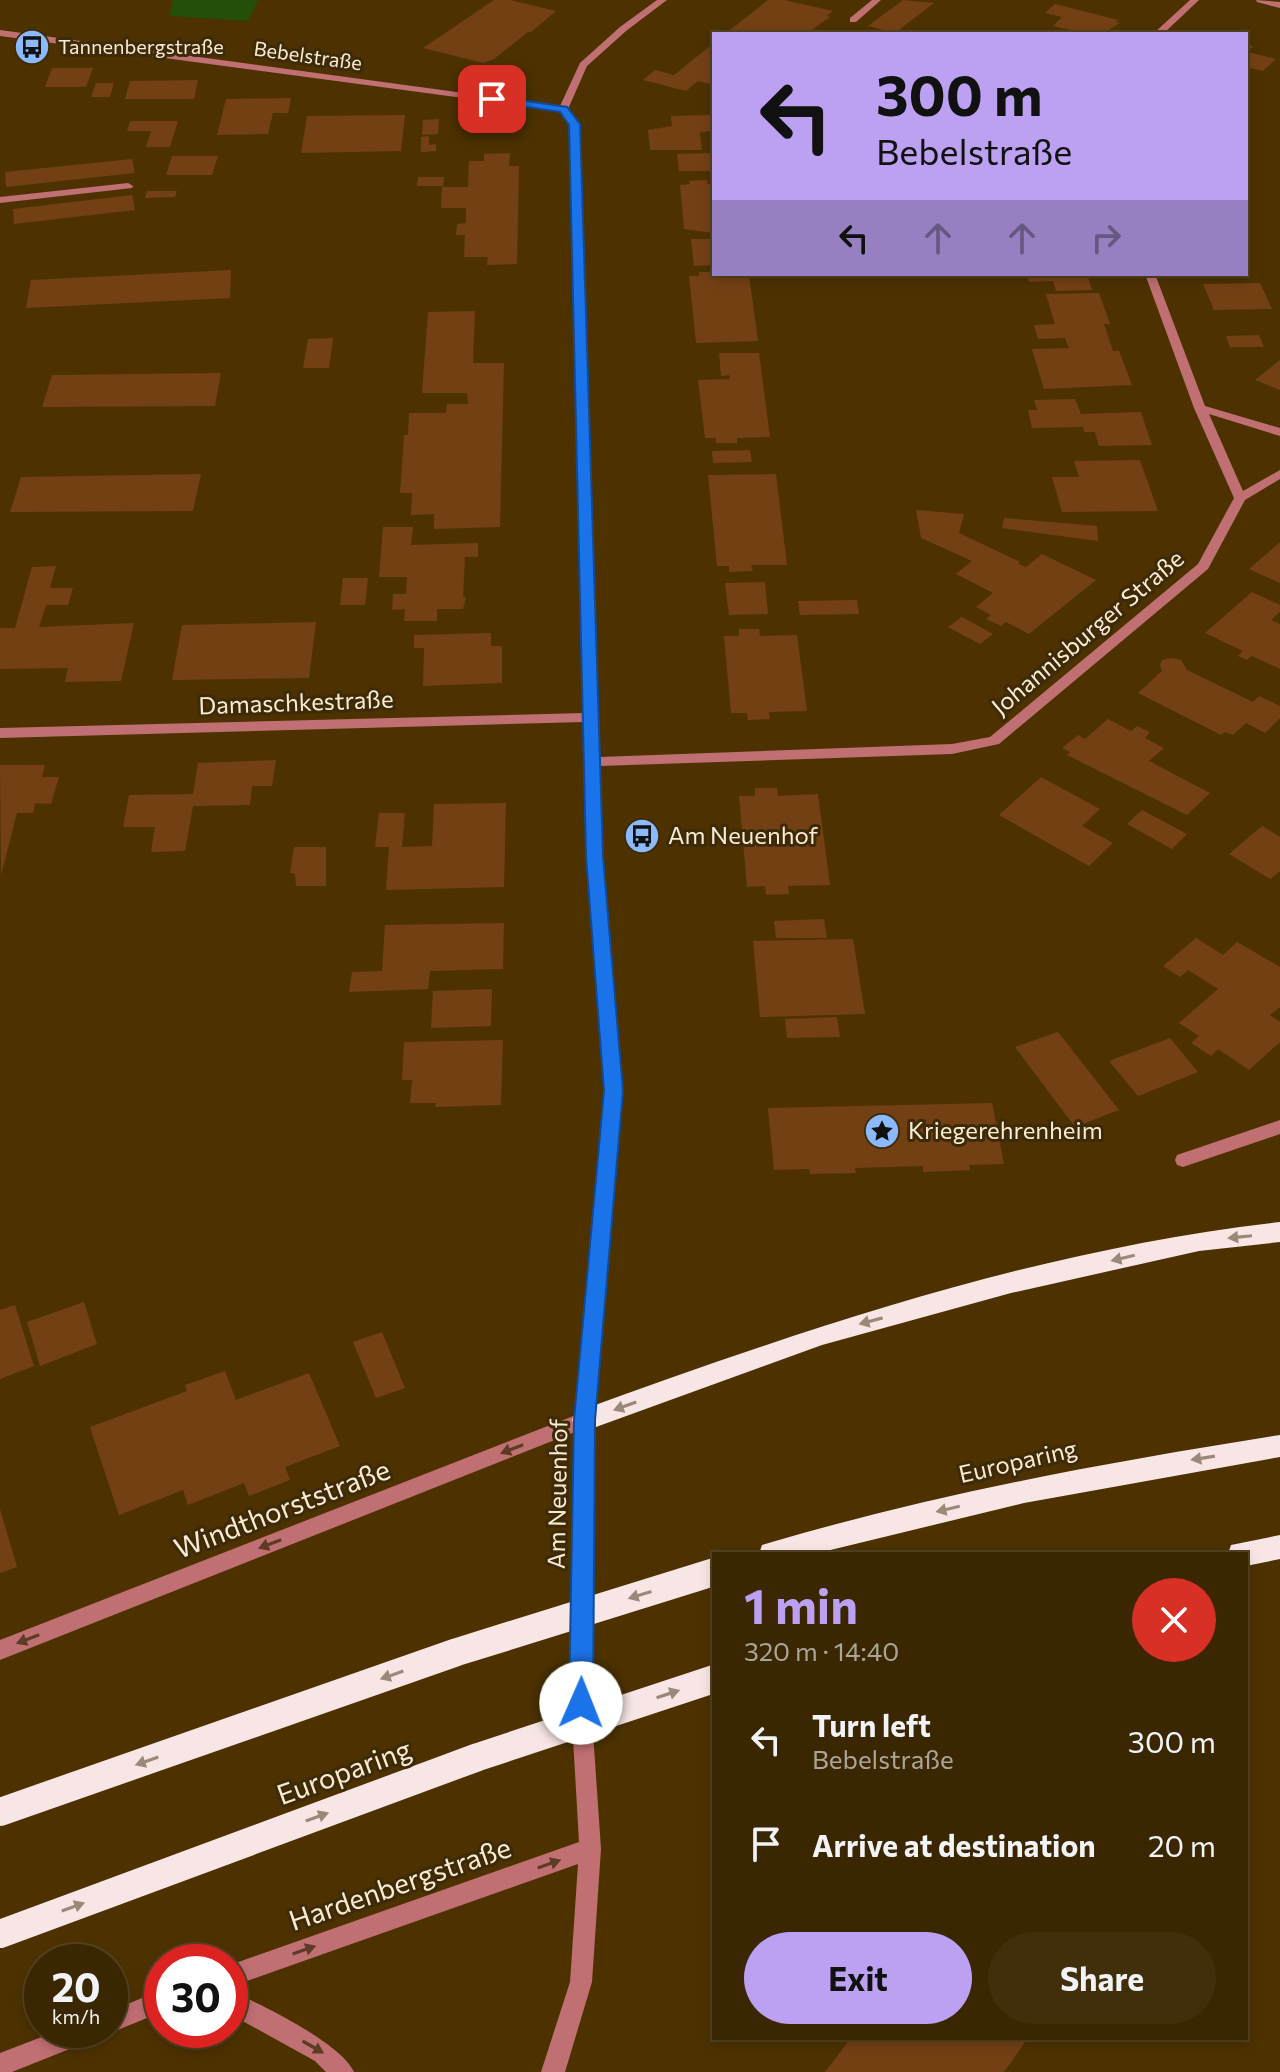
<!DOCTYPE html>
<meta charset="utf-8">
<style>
body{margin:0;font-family:Commissioner,sans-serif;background:#412e0a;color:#f1f3f6;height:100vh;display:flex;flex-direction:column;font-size:30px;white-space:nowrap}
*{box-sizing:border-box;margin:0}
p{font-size:26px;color:#aba599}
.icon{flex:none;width:44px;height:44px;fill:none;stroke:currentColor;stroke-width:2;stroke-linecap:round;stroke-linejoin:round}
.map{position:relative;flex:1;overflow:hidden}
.side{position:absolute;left:712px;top:1552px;width:536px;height:488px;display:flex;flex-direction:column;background:#3a2600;border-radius:0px;box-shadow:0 4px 12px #0003,0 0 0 2px #544322}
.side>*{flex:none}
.top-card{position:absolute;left:712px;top:32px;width:536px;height:244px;border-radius:0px;box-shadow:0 4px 12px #0003,0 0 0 2px #544322;background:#bca0f2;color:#111;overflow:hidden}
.speed{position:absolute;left:24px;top:1944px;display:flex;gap:16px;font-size:40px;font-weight:700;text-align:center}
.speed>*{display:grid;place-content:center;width:104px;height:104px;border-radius:50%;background:#3a2600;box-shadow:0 4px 12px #0003,0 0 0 2px #544322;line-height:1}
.speed small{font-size:20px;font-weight:400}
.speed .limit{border:12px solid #d22;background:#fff;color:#111}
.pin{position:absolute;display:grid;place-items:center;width:68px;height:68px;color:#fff;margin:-34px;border-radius:16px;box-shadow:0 4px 12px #0006}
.me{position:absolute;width:88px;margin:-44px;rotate:1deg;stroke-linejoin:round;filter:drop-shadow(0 0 6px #0008)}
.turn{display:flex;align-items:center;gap:28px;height:168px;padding:0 32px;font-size:36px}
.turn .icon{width:104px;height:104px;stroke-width:2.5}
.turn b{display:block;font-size:56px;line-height:68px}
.lanes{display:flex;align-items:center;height:76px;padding:0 32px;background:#0003;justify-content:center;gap:40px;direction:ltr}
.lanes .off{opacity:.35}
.round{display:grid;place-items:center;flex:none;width:84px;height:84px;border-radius:42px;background:#412e0a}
.headline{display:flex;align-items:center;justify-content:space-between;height:136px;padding:0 32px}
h1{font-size:48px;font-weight:700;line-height:60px;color:#bca0f2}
.action{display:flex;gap:16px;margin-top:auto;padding:16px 32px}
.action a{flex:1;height:92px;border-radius:48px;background:#bca0f2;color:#111;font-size:32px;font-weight:700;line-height:92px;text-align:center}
.action a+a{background:#412e0a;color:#f1f3f6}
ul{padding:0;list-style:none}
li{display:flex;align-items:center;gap:24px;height:104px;padding:0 32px}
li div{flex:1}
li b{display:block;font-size:30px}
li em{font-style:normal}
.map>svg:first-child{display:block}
.green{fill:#234f08}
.building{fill:#734014}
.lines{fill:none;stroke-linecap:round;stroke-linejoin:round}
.service{fill:#c06f73;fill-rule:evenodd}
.minor{fill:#c06f73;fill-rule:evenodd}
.trunk{fill:#f8e6e6;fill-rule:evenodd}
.trunk-bridge{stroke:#f8e6e6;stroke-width:28}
.oneway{fill:#9a8878}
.oneway2{fill:#5e3b24}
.route{fill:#1a73e8;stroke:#114b97;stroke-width:2}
.labels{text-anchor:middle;stroke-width:6;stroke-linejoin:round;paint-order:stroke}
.far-poi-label{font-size:20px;fill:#fcebd3;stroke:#3d2a09;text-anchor:start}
.far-street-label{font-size:20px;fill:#fcebd3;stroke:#3d2a09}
.street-label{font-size:24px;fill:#fcebd3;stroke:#3d2a09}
.poi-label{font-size:24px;fill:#fcebd3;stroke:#3d2a09;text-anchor:start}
.near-street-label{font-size:28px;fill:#fcebd3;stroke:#3d2a09}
</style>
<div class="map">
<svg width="1280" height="2072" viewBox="0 0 1280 2072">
<rect width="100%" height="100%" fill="#4d3200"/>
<path class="green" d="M173,0H258L248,21L169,16Z"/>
<g class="building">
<path d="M494,0H510L556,11L531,32H528L494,59L483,63L423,48Z"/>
<path d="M768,0H784L833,11L827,16L830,17L806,34H725Z"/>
<path d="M903,0L934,3L895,33L868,26Z"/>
<path d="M1055,4L1118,20L1116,22L1120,23L1102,34H1066L1071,30L1053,26L1062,17L1045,13Z"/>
<path d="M714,43V85L698,81L686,91L643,80L655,70L674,75Z"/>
<path d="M1246,44L1253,46L1248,52L1276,59L1263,71L1246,67Z"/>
<path d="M52,68H93L86,87H45Z"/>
<path d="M198,80L194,99H125L130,81Z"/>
<path d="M96,83H114L110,97H91Z"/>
<path d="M291,98L288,113H273L268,134L217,135L226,99Z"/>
<path d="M405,115L401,151L301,153L307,116Z"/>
<path d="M714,115V131L700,132L702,150H650L648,130L672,126L671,116Z"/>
<path d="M439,119L438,134L422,135L423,120Z"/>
<path d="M130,121H178L170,147H146L151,131H127Z"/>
<path d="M429,136V145L436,144V151L421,152V137Z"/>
<path d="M510,153L509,166H519L517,264L487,265L488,257H464L465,235H456L457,224L466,223V208H441L442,187H468L469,161H484V154Z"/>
<path d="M710,153V171H679L677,154Z"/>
<path d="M172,156H218L212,175H166Z"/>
<path d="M132,159L135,173L6,187L5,172Z"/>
<path d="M418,177H444L443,186H417Z"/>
<path d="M707,180L708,184H714V233L684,229L680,185L690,184L689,181Z"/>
<path d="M147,191H177L175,197L145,198Z"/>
<path d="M132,195L135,210L14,224L13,209Z"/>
<path d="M691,239H714V265L694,266Z"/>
<path d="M231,270L230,298L26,308L31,280Z"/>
<path d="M699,272H714L718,276L749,275L758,341L696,343L689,276H699Z"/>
<path d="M1027,274H1087L1092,290L1056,291L1053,281L1029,282Z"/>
<path d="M1260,283L1272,309L1214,310L1203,284Z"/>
<path d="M1099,293L1110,324H1104L1113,351H1119L1132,385L1044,389L1032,349L1069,348L1065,338L1038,339L1034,325L1055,324L1046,294Z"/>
<path d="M475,311L473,363H504L500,527L434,529V514L411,515L412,493H400L404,435H408L409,413H446L447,404H468L467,393H422L428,312Z"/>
<path d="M1259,335L1264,347H1230L1226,336Z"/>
<path d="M333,338L329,368H303L308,339Z"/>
<path d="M719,353H759L770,437L737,438V443H716V438H705L698,380L730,379L729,375L721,376Z"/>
<path d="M1280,360V390L1255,380Z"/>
<path d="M221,373L215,406L42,407L52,375Z"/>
<path d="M1075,399L1081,414L1141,412L1152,445L1099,446L1095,432H1084L1083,427L1032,428L1028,410H1037L1034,400Z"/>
<path d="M750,450L752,462L713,463L712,451Z"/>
<path d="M1140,460L1158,511L1062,512L1052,477H1079L1074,461Z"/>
<path d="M201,474L193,511L10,512L21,477Z"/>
<path d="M776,474L787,565H751L753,571L729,572V566H717L708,475Z"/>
<path d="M916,510L964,514L959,533L1020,562L1018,564L1026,567L1042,554L1096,580L1029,634L1006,622L1001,626L986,619L991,615L976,607L993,593L956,574L972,561L921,538Z"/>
<path d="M1004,518L1097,526L1098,541L1002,528Z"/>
<path d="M383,527H413L411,545L478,543V557H465L463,597H466L463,609H437V621H404L405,609L392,610L393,594H406L407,577H379Z"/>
<path d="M1280,542V583L1249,569Z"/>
<path d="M56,566L50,588H73L68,605H46L39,627L134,623L121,681L65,682L68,668L0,669V628H15L32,567Z"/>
<path d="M343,578H368L365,605H340Z"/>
<path d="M765,582L768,614L729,615L725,583Z"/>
<path d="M1252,592L1280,605V612L1271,620L1280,624V669L1252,656L1247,660L1238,656L1243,651L1205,633Z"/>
<path d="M857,600L859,614L800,615L798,601Z"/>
<path d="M962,617L993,634L980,644L948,627Z"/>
<path d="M316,622L309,678L172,680L182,625Z"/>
<path d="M739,629H759L760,636L797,635L807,711L769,712L770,719L748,720L747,713H731L724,636H739Z"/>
<path d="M491,633V646H502V683L423,686L424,648H414V635Z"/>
<path d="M1171,658L1181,660L1187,670L1253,702L1259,696L1280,706V718L1265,733L1246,723L1233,735L1225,732L1221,735L1138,693L1162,671L1160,665L1162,660Z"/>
<path d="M1108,719L1131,731L1137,726L1150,732L1145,738L1164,748L1149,761L1210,793L1187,815L1067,755L1070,752L1062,748L1078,735L1085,739Z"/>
<path d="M276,760L272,786H252L250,805L193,806L185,851L151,852L155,827H123L129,795L193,794L198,763Z"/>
<path d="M0,765H45L42,777H59L51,804L35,803L33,813H17L1,875Z"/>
<path d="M1041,777L1100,809L1082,826L1113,843L1089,866L999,815Z"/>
<path d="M755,788H777L778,796L818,794L830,885L788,886L789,894L766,895L765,886L747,887L739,796H755Z"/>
<path d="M506,803L504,887L386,890L389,847H375L379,813H405L402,847L432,846L434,804Z"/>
<path d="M1142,810L1187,834L1172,849L1127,824Z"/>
<path d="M1262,826L1280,837V871L1270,879L1229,854Z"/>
<path d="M294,847H326V886H296L295,874L290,873Z"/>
<path d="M824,919L827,938H776L774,921Z"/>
<path d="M504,923L503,969L430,971L428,989L349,992L352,972L382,971L385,925Z"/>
<path d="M1196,938L1223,955L1237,942L1280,967V1007L1270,1015L1280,1022V1042L1249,1070L1218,1049L1211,1056L1191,1043L1199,1036L1179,1023L1218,989L1188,970L1180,977L1163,966Z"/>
<path d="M853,939L865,1014L760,1017L753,941Z"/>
<path d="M492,989L491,1026L431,1028L433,991Z"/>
<path d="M837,1017L840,1037L787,1038L785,1019Z"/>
<path d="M1058,1032L1119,1110L1075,1127L1015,1047Z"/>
<path d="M1170,1038L1198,1072L1138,1096L1109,1061Z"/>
<path d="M503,1040L501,1105L435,1107L436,1103H410L412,1080H402L404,1042Z"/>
<path d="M992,1103L1004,1164L969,1165L970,1170L946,1171L923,1172V1166L855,1168L856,1173L810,1174L809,1169L774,1170L768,1108Z"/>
<path d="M84,1302L97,1344L40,1366L27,1322Z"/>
<path d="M15,1305L34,1366L0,1379V1310Z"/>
<path d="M382,1332L405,1388L376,1398L353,1342Z"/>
<path d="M225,1371L236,1400L309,1373L340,1446L285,1467L290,1480L249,1496L244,1483L188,1505L183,1490L119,1515L90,1427L187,1391L185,1385Z"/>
<path d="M0,1509L17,1567L0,1573Z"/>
<path d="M851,2038H1028L1004,2072H825Z"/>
</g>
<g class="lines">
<g class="service">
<path d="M872,0H881L856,22H850V18Z"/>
<path d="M128,183L133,186L132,188L0,203V197Z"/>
</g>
<g class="minor">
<path d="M657,0H667L626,31L587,66L568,109L579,124L599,757L952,744L990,737L1198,564L1234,498L1194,408L1145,274H1155L1205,406L1280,428V436L1209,414L1243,491L1280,470V479L1245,500L1208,569L999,744L952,754L600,766L602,856L622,1091L594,1420L591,1703L601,1849L592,1982L565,2072H541L570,1982L578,1864L230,1987V1965L579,1842L571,1703L575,1432L0,1660V1640L576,1415L606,1091L588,856L584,722L0,738V728L584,713L569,124L560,111L0,36V30L560,106L580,63L620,27Z"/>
<path d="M1190,0H1199L1163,34H1153Z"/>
<path d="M1256,0L1280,2V8L1257,2Z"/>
<path d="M1280,1120V1134L1183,1167L1177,1165L1175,1160L1177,1155Z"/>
<path d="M162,1990V2012L110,2033L102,2030H110V2011Z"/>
<path d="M230,1991C260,2003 342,2044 354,2072H326L315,2061L230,2014Z"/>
<path d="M60,2030H100L97,2038L12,2072H0V2053Z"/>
</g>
<g class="trunk">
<path d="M1280,1222V1242L1199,1251L1011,1293L822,1345L585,1431L576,1428L572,1420L576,1412C804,1329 1038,1249 1280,1222Z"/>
<path d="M1280,1435V1457L1024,1503L814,1554H759L762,1545L772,1542C939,1493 1109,1462 1280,1435Z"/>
<path d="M1280,1535V1559L1246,1566V1554H1228L1231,1545Z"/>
</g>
<g class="trunk-bridge">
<path d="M0,1812L457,1652L714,1572"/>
<path d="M0,1934L478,1757L714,1679"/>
</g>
</g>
<defs><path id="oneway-solid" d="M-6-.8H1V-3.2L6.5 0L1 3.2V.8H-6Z" transform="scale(2)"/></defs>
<g class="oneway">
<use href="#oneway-solid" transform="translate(1240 1237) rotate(174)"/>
<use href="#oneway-solid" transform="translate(1123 1258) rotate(167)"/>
<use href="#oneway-solid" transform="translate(871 1321) rotate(165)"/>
<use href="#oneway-solid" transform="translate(625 1406) rotate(160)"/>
<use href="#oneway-solid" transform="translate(1203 1458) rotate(171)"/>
<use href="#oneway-solid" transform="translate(948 1509) rotate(167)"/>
<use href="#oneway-solid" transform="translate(640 1595) rotate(163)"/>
<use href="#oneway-solid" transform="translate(392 1675) rotate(161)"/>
<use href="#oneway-solid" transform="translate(668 1694) rotate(-18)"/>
<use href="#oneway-solid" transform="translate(147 1761) rotate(161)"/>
<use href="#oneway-solid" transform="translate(317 1817) rotate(-20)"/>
<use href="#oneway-solid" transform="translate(73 1907) rotate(-20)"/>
</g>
<g class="oneway2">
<use href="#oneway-solid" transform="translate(512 1449) rotate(159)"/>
<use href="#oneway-solid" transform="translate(270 1544) rotate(159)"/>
<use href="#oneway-solid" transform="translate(28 1639) rotate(159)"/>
<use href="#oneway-solid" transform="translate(549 1864) rotate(-19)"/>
<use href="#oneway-solid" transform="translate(304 1950) rotate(-19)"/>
<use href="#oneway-solid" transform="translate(313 2047) rotate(30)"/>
</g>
<path class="route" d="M492,96L567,107L580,124L603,856L623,1091L595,1420L593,1703L589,1711L581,1715L573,1711L569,1703L574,1420L604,1091L586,856L569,125L560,112L488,101L486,99Z"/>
<defs>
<g id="bus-disc" transform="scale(1.8)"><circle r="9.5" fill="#8abafc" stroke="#3d2a09"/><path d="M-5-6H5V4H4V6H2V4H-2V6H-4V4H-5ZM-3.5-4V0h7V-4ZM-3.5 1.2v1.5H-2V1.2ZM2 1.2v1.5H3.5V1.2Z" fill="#111"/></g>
<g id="sight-disc" transform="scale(1.8)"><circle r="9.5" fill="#8abafc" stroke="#3d2a09"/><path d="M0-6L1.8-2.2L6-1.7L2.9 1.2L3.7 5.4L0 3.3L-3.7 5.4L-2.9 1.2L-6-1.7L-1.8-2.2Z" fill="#111"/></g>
</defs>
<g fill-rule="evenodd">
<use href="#bus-disc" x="32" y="47"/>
<use href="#bus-disc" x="642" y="836"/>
<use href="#sight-disc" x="882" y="1131"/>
</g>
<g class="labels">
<g class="far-poi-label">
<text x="58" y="54">Tannenbergstraße</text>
</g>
<g class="far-street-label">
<text transform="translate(308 56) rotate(8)" y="7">Bebelstraße</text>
</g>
<g class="street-label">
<text transform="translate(1088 633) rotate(-40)" y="8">Johannisburger Straße</text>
<text transform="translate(296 703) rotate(-2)" y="8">Damaschkestraße</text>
<text transform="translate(1018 1462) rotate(-13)" y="8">Europaring</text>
<text transform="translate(558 1494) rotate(-89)" y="8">Am Neuenhof</text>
</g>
<g class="poi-label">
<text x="668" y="844">Am Neuenhof</text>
<text x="908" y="1139">Kriegerehrenheim</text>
</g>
<g class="near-street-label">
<text transform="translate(282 1509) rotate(-21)" y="10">Windthorststraße</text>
<text transform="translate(344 1772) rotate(-20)" y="10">Europaring</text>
<text transform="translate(400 1884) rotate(-19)" y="10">Hardenbergstraße</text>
</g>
</g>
</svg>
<div class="speed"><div>20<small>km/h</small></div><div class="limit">30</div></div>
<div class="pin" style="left:492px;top:99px;background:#d93025"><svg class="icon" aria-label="arrive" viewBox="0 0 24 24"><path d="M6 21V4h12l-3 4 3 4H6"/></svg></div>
<svg class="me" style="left:581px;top:1703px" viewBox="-20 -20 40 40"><circle r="19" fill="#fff"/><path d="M0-13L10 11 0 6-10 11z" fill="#1a73e8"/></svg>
<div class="top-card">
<div class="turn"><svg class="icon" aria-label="left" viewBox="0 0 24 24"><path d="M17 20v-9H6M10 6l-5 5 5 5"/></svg><div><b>300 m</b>Bebelstraße</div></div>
<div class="lanes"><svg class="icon" aria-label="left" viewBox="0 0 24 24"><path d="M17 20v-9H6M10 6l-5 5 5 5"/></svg><svg class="icon off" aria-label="ahead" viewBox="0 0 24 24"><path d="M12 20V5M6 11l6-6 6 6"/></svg><svg class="icon off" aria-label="ahead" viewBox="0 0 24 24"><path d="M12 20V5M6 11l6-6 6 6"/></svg><svg class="icon off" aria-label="right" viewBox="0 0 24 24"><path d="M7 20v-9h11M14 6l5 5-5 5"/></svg></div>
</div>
<section class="side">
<div class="headline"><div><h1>1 min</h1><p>320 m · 14:40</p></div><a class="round" style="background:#d93025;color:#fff"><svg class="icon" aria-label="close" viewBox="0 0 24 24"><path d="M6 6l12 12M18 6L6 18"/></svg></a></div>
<ul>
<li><svg class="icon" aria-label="left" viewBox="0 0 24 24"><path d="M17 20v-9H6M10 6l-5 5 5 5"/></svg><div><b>Turn left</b><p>Bebelstraße</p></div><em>300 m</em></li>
<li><svg class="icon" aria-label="arrive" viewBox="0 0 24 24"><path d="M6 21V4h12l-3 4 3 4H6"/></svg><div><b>Arrive at destination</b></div><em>20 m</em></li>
</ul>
<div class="action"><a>Exit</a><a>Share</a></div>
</section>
</div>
